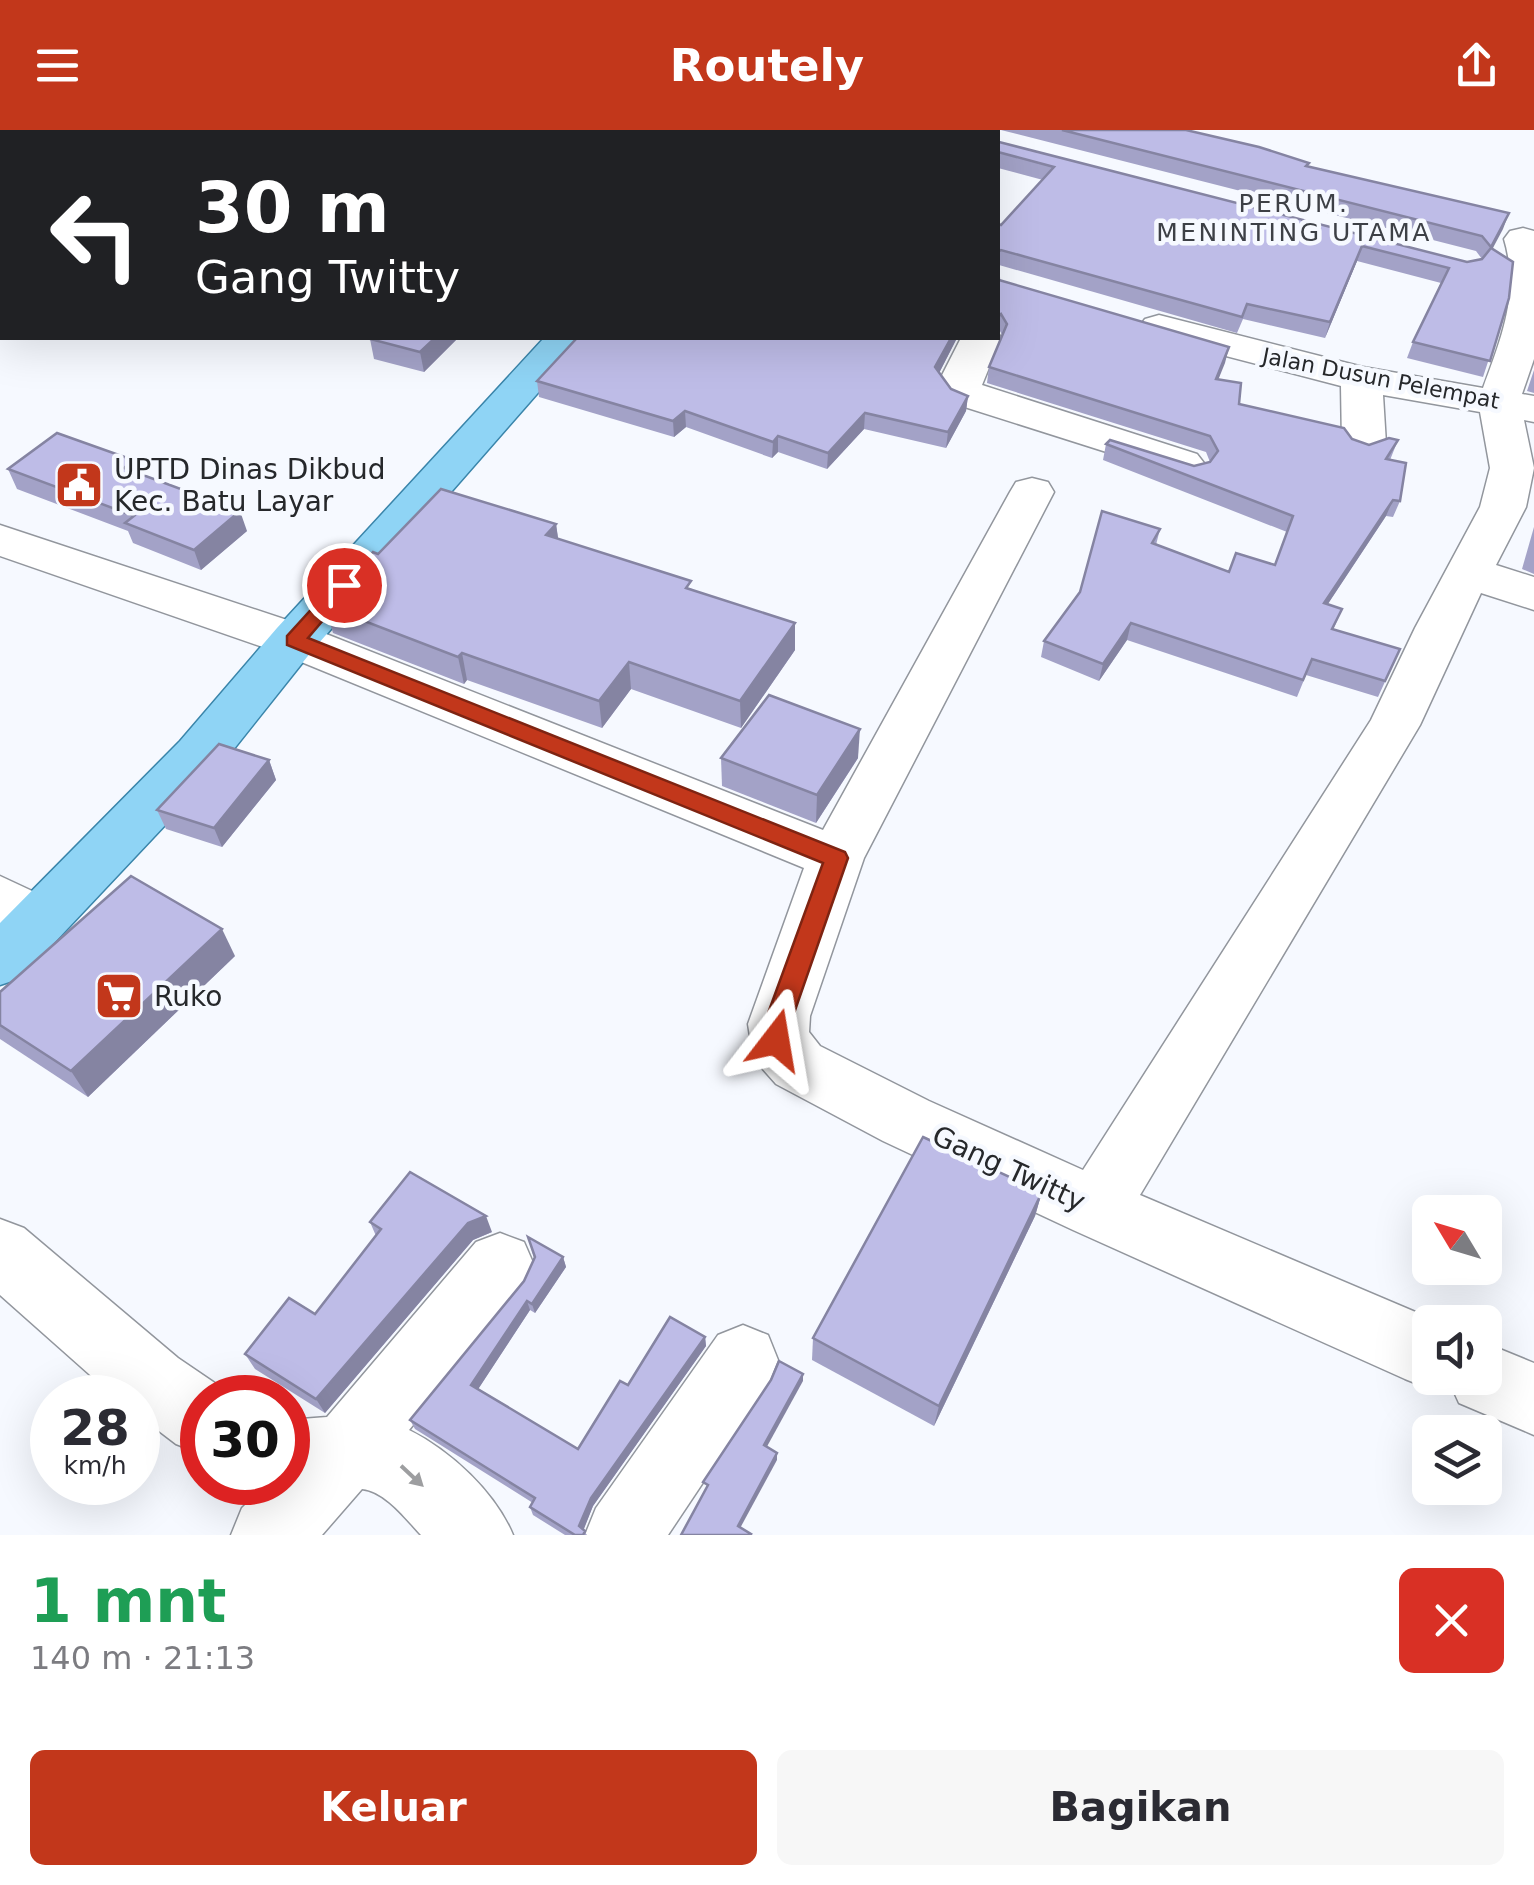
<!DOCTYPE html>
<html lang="id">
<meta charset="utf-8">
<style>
body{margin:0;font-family:"DejaVu Sans",sans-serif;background:#f7f7f7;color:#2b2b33;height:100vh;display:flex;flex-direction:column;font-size:38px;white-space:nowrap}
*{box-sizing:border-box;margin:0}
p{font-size:32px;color:#7c7c81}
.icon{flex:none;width:55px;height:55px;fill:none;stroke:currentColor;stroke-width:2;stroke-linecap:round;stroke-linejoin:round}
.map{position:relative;height:1405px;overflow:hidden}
.panel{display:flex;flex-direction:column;background:#fff;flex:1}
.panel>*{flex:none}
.guide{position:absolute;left:0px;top:0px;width:1000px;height:210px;box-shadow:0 10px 40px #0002;background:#202124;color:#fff;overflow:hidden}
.needle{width:65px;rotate:308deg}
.tools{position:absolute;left:1412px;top:1065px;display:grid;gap:20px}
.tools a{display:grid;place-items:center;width:90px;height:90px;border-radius:15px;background:#fff;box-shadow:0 10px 40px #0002;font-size:50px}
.speed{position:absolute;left:30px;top:1245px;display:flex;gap:20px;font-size:50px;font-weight:700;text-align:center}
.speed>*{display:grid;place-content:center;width:130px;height:130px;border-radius:50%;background:#fff;box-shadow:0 10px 40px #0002;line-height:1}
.speed small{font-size:25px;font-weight:400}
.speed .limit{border:15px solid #d22;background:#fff;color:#111}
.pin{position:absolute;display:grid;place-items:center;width:85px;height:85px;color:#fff;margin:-42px;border:5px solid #fff;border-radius:50%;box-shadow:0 2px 10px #0007}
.me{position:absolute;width:110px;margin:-55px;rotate:14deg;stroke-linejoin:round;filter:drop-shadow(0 0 8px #0008)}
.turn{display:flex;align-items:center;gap:35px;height:210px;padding:0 30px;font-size:45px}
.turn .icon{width:130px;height:130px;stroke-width:2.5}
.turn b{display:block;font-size:70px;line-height:85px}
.round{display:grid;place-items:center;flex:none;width:105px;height:105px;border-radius:15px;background:#f7f7f7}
.summary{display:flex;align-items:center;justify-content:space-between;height:170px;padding:0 30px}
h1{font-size:60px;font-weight:800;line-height:75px;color:#1e9e55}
.cta{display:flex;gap:20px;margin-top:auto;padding:20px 30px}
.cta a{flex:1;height:115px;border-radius:15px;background:#c2371b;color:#fff;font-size:40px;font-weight:800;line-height:115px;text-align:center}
.cta a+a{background:#f7f7f7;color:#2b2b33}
header{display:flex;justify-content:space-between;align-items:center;height:130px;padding:0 30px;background:#c2371b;color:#fff;font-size:45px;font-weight:800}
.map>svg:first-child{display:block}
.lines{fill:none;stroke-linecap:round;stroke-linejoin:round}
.minor-casing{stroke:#92969d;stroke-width:3}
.major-casing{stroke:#3a85aa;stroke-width:3}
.minor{fill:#fff;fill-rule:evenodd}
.major{fill:#8fd4f5;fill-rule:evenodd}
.wall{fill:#a3a2c7}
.shaded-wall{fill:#8584a2}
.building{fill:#bebce7;stroke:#8584a2;stroke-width:2.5}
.oneway{fill:#9d9ea0}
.route{fill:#c2371b;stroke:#7e2412;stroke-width:2.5}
.labels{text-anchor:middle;stroke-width:9;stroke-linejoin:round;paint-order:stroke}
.far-street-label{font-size:22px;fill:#26282b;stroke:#f6f9ff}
.far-neighbourhood-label{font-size:25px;letter-spacing:2.5px;fill:#3d4046;stroke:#f6f9ff}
.poi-label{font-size:28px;fill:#26282b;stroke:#f6f9ff;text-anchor:start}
.street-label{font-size:28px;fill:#26282b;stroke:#f6f9ff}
</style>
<header><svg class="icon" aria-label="menu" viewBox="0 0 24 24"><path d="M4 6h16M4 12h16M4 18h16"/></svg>Routely<svg class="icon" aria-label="share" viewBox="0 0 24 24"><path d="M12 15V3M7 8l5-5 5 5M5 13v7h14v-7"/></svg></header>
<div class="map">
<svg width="1534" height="1405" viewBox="0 0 1534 1405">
<rect width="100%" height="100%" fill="#f6f9ff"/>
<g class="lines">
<g class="minor-casing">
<g id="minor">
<path d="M1523,98L1534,101V229L1522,264L1534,266V292L1524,290L1534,338L1526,377L1496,435L1534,447V480L1481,463L1420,595L1140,1065L1439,1192H1430V1248H1485V1213L1534,1233V1305L1459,1273L1449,1251L1430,1259L1405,1249L1073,1100L883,1011L776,954L761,937L752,919L748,894L804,738L277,522L0,426V395L311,498L823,700L1010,362L1016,352L1032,348L1048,352L1054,362L864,728L810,886L809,902L820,916L929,971L1083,1040L1371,590L1415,498L1480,377L1490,338L1480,282L1383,265L1386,314L1379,323L1364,327L1349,323L1342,314L1341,256L1145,205L1139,197L1145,189L1159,185L1363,237L1483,258C1502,206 1520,163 1504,109L1510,101Z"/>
<path d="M998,203L1001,208L982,255L1197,324L1204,333L1197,342L1182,346L952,273L937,255L961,208H998Z"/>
<path d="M0,746L60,774L69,790L60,806L40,813L0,796Z"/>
<path d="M0,1089L24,1098L178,1228L228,1262L230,1268H202V1324L176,1314L138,1285V1268H116L0,1165Z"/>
<path d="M500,1103L524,1112L534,1135L524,1158L409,1300C451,1321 495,1362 513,1405H421C406,1389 385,1361 362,1359L322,1405H231L242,1378L266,1355L262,1352H288V1290L327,1287L476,1112Z"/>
<path d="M743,1195L768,1205L778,1230L768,1255L668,1405H585L596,1378L718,1205Z"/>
</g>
</g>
<g class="major-casing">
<path id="major" d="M544,208H586L311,522L218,639L21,848L0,855V793L180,611L277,498Z"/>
</g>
<use href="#minor" class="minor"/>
<use href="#major" class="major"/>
</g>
<g class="wall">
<path d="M717,0H747L746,2H726Z"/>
<path d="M854,0H998L999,12L1467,132L1482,129L1476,121L1001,0H1186L1259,17L1309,33L1308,36L1509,83L1492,119L1513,132L1509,168L1483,247L1407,228L1413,212L1441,153L1357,131L1325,208L1243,189L1237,203L999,135L998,137L999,150L1229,217L1218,250L1241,253L1239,274L1344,298L1352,309L1369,315L1389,308L1398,310L1390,330L1406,333L1400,371L1393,387L1386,386L1327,475L1342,479L1333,500L1400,519L1378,567L1306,545L1297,567L1127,510L1099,551L1041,527L1044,511L1080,462L1102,381L1160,399L1156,415L1229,442L1236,423L1275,435L1287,402L1103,330L1106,314L1110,310L1194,336L1210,332L1206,322L987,253L989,237L1002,205L999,199L998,201V94L1001,95L1043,50L998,38V2H863Z"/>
<path d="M372,208H456L457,209L424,242L374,229L370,209Z"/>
<path d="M577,208H957L939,243L951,259L968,266L966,281L946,318L864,299L827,339L778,322L772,328L686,297L674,307L539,267L537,251Z"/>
<path d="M1534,240V263L1527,261Z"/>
<path d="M8,339L138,343L247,401L201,440L133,413L128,401L17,359Z"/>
<path d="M556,394L558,409L692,459L795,520L741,598L631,559L602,598L467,550L464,554L333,503L325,476L378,424Z"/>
<path d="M1534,397V444L1522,439Z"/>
<path d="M721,628H858L816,693L722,656Z"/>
<path d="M269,630L276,650L222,717L166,699L157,680Z"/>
<path d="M235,826L88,967L0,909V862Z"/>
<path d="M1042,1062L1035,1086L934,1296L812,1230L813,1208Z"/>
<path d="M370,1092L492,1102L473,1110L325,1283L255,1239L245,1224L315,1184L376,1106Z"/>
<path d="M528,1107L563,1127L566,1137L535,1183L530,1180L478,1259L578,1319L628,1255L705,1207L706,1216L593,1376L583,1400L587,1405H565L533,1385L530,1377L533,1373L415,1299L410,1290L524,1151L534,1128Z"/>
</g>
<g class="shaded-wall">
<path d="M1509,83L1503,99L1485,133L1491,117Z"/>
<path d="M1362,116L1357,131L1325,208L1330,192Z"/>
<path d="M435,208H456L457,209L424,242L420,222Z"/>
<path d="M951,208H957L934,253L935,237Z"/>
<path d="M1229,217L1225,233L1212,265L1216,249Z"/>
<path d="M968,266L966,281L946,318L948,302Z"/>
<path d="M685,281L686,297L674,307L673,291Z"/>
<path d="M865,283L864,299L827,339L828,323Z"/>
<path d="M778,306V322L772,328L773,312Z"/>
<path d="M133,330L141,350L124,338Z"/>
<path d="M1393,370L1386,386L1318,489L1324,473Z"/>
<path d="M240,381L247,401L201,440L194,420Z"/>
<path d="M556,394L560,421L546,405Z"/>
<path d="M795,493V520L741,598L740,571Z"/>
<path d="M1131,493L1127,510L1099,551L1103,534Z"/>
<path d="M462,523L467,550L464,554L458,527Z"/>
<path d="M629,532L631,559L602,598L599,571Z"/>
<path d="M860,599L858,628L816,693L817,665Z"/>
<path d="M269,630L276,650L222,717L214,698Z"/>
<path d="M222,799L235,826L88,967L71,941Z"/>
<path d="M1042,1062L1035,1086L934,1296L939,1276Z"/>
<path d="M486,1086L492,1102L473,1110L325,1283L316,1269L468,1093Z"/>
<path d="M563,1127L566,1137L535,1183L532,1174Z"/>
<path d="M527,1171L530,1180L475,1264L471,1255Z"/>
<path d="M705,1207L706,1216L593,1376L582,1404L579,1396L591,1368Z"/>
<path d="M803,1244V1251L764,1322V1315Z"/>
<path d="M777,1323V1330L738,1402V1396Z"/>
</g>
<g class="building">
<path d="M911,0H997L999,12L1467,132L1482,129L1491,118L1513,132L1509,168L1490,231L1413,212L1449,138L1362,116L1330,192L1247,174L1242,187L1001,120L998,122V94L1001,95L1054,37L998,22V2H921Z"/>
<path d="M1062,0H1186L1259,17L1309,33L1306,36L1509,83L1491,117L1482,106Z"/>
<path d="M998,136L999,150L1229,217L1216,249L1241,253L1239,274L1344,298L1352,309L1369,315L1389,308L1398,310L1386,329L1406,333L1400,371L1393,370L1324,473L1342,479L1332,499L1400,519L1385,551L1312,529L1303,550L1131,493L1103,534L1044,511L1080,462L1102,381L1160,399L1152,413L1229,442L1236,423L1275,435L1293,386L1106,314L1110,310L1194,336L1210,332L1218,321L1210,306L989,237L1007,194L1001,184L998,187Z"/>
<path d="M372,208H435L420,222L370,209Z"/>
<path d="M577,208H951L935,237L951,259L968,266L948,302L865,283L828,323L778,306L773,312L685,281L673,291L537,251Z"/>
<path d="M57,303L133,330L124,338L240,381L194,420L125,393L134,386L8,339Z"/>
<path d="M441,359L556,394L546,405L691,451L686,458L795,493L740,571L629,532L599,571L462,523L458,527L325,476L373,422L378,424Z"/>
<path d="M769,565L860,599L817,665L721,628Z"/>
<path d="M219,614L269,630L214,698L157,680Z"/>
<path d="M131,746L222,799L71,941L0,895V862Z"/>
<path d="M923,1007L1042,1062L939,1276L813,1208Z"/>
<path d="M410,1042L486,1086L468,1093L316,1269L245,1224L289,1168L315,1184L381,1099L370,1092Z"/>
<path d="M528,1107L563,1127L532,1174L527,1171L471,1255L578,1319L620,1251L628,1255L670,1187L705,1207L591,1368L579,1396L585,1401L583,1405H575L530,1377L535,1368L410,1290L524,1151L535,1127Z"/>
<path d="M779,1231L803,1244L764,1315L777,1323L738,1396L751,1404L750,1405H681L708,1355L703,1352L771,1250Z"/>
</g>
<defs><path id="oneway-solid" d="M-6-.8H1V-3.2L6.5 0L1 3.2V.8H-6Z" transform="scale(2.5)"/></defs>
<use class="oneway" href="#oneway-solid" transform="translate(412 1346) rotate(43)"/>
<path class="route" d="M344,449L353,455L308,508L845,722L848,728L793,886L785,917L776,920L768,917L764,910L767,886L823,733L287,515V506L337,451Z"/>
<defs>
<g id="civic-square" transform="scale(2.5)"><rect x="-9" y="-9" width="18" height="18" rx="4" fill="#c2371b" stroke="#f6f9ff"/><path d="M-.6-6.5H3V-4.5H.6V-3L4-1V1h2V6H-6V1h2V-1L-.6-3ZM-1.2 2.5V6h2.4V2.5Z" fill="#fff"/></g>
<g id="supermarket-square" transform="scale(2.5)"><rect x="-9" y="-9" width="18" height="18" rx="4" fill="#c2371b" stroke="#f6f9ff"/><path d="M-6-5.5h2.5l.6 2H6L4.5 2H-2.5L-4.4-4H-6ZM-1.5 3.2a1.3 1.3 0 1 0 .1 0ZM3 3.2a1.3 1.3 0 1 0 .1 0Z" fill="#fff"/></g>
</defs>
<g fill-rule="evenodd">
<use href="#civic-square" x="79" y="355"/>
<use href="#supermarket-square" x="119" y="866"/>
</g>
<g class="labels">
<g class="far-street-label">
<text transform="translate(1381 248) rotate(11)" y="8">Jalan Dusun Pelempat</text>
</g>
<g class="far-neighbourhood-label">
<text x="1294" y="82">PERUM.<tspan x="1294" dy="29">MENINTING UTAMA</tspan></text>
</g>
<g class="poi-label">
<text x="114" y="349">UPTD Dinas Dikbud<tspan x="114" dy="32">Kec. Batu Layar</tspan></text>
<text x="154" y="876">Ruko</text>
</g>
<g class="street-label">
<text transform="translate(1009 1038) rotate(25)" y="10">Gang Twitty</text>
</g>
</g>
</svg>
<div class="tools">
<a><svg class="needle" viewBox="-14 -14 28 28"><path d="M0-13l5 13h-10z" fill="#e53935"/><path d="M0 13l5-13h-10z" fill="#7c7c81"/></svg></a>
<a><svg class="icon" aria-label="sound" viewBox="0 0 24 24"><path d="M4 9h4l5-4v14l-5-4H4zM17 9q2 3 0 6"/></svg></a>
<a><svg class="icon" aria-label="layers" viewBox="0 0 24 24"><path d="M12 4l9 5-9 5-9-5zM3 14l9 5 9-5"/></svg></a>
</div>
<div class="speed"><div>28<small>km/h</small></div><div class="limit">30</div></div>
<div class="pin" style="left:344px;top:455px;background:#d93025"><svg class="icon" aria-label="arrive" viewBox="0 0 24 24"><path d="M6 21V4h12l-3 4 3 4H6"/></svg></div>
<svg class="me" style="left:776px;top:910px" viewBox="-20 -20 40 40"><path d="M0-17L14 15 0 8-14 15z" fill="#c2371b" stroke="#fff" stroke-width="4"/></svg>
<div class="guide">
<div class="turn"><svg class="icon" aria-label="left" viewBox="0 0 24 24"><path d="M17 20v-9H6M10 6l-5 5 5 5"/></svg><div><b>30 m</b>Gang Twitty</div></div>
</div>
</div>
<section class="panel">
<div class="summary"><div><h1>1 mnt</h1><p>140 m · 21:13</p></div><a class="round" style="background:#d93025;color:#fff"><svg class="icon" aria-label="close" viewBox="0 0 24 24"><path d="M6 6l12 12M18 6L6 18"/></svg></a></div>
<div class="cta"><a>Keluar</a><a>Bagikan</a></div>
</section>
